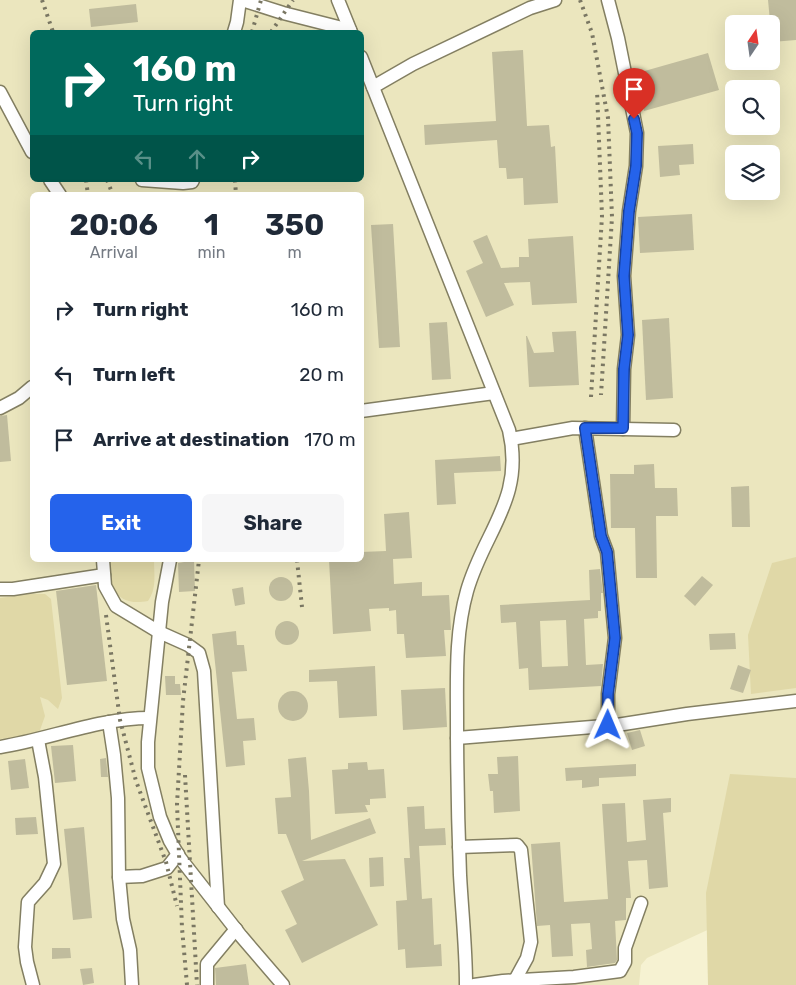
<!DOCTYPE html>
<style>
body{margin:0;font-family:Rubik,sans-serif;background:#f6f6f7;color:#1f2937;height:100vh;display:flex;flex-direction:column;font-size:19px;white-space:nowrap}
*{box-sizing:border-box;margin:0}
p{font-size:16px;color:#747a83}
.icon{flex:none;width:28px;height:28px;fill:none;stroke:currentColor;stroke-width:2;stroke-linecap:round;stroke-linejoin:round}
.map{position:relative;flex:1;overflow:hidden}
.details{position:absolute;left:30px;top:192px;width:334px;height:370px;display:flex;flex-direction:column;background:#fff;border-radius:8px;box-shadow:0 5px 20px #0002}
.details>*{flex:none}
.guide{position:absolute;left:30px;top:30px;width:334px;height:152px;border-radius:8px;box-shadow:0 5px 20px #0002;background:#00695c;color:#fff;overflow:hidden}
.needle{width:32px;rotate:13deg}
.controls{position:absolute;left:725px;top:15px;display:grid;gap:10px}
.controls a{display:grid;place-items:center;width:55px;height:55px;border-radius:8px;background:#fff;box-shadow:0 5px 20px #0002;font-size:25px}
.pin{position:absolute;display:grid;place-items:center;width:42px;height:42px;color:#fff;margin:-51px -21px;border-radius:50% 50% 50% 0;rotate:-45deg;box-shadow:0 0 5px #0007}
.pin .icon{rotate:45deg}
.me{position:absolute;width:55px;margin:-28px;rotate:1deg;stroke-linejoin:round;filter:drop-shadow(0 0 4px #0008)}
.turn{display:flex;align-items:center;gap:18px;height:105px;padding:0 20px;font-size:22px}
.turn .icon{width:65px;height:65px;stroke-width:2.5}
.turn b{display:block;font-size:35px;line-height:42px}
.lanes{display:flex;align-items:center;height:48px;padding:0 20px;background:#0003;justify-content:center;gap:25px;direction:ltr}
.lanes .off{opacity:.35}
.eta{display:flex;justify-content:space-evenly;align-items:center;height:85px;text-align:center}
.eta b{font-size:30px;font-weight:700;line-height:35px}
.primary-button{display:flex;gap:10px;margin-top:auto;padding:10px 20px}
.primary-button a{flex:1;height:58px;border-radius:8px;background:#2563eb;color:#fff;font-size:20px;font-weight:700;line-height:58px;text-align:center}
.primary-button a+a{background:#f6f6f7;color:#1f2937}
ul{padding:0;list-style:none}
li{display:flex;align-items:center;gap:15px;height:65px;padding:0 20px}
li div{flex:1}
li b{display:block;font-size:19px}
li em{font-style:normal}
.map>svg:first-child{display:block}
.built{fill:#ebe6be;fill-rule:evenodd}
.green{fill:#e0d8a7}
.building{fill:#c0bc9d;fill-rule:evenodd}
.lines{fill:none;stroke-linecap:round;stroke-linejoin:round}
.minor-casing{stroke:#837f62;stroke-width:15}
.minor{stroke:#fff;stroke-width:12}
.rail{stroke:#7a7763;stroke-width:4;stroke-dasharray:2.5 5;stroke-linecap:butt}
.route-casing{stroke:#184099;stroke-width:12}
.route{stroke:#2563eb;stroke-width:9}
</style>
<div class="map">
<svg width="796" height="985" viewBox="0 0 796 985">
<rect width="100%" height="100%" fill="#f6f2d2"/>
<path class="built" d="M0,0H796V889L647,958L641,965L639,985H0ZM734,24H771V61H734ZM32,32H361V180H32ZM734,89H771V126H734ZM734,154H771V191H734ZM32,195H361V560H32Z"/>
<g class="green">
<path d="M796,557V688L751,694L748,635L772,563Z"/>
<path d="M107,560H154C154,574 157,589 148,601C117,607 109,588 107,560Z"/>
<path d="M29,594H45L51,599L62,698L58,709L48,700L40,697L45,716L40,730L32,735L0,739V598Z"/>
<path d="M730,774L796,778V985H708L706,893Z"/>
</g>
<g class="building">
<path d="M768,0H796V40L772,42Z"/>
<path d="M136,4L138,22L91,27L89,9Z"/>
<path d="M523,50L527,126L549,125L551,147L555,146L558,203L524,205L523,178L507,179L506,168H499L497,140L425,145L424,125L496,121L492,52Z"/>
<path d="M708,53L719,90L644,111L634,74Z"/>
<path d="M693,144L694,164L679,165L680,175L660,177L658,146Z"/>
<path d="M692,214L694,250L640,253L638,217Z"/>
<path d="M393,224L400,347L379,348L371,225Z"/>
<path d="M487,235L501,268L519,267V257H529L528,239L573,236L577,303L532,305L530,282L504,283L514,305L486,317L466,271L483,263L473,241Z"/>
<path d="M669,318L673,398L646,400L642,320Z"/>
<path d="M447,322L451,379L432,380L429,323Z"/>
<path d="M576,331L579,385L529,387L526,336H527L534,353L554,352L552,332Z"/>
<path d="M7,415L11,461L0,462V416Z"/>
<path d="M500,456L501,471L454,473L456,504L437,505L435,460Z"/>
<path d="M654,464L655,488H677L678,516H656L657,578H636L635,528H611L610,474H634V465Z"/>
<path d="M749,486L750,527H732L731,487Z"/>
<path d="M409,512L412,558L393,559L394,584L422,582V596L449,595L451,630H444L446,656L406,658L404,634H397L396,610L389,611V608L369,609L371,631L333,634L329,560H361V552L386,551L384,514Z"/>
<path d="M184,560H194L195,591L179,592L178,563L184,562Z"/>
<path d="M600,569L603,593H601V611H598V618L584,619L586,665L603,664L601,686L529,690L528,668L519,669L516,622L501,623L500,605L590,600L589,570ZM566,620L568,666L542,667L540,621Z"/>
<path d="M702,576L713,585L695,606L684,596Z"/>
<circle cx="281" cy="589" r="12"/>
<path d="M96,585L107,681L67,685L56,591Z"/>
<path d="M243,587L245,604L235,606L232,589Z"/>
<circle cx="287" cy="633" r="12"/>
<path d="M236,631L237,645H244L247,671L232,672L237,719L254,718L256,740L243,741L245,765L226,767L212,634Z"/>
<path d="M735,633L736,649L710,650L709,634Z"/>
<path d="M738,665L751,670L743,693L730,689Z"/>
<path d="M375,666L377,716L339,718L337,681L309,682V670Z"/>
<path d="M165,676H175V684H180L181,695H166Z"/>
<path d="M445,688L447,727L403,730L401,690Z"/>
<circle cx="293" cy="706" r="15"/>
<path d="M640,730L645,746L632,750L627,733Z"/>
<path d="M73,745L76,781L55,783L51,746Z"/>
<path d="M518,756L520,811L494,813L493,791H490L488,774H498L497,757Z"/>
<path d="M306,757L309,791L311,840L370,818L376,833L302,861L345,859L378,925L302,963L285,930L297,924L281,891L304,880L286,834H278L275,798L291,797L288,759Z"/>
<path d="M106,758L108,777H101L100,759Z"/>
<path d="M25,759L29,788L11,790L8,761Z"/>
<path d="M367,762L368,770L384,769L386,798L370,799V805H365L368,812L335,814L332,770L348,769V763Z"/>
<path d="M636,764V776L599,778V786L582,788V780L566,781L565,768Z"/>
<path d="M671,798V812L663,813L668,887L649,889L647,860L628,861L631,898H626V920L615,921L617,960L615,963L587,967L586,950L592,949L590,923L571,924L573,956L552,957L550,925L537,926L531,844L560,842L564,902L608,899L602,804L625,803L627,842L646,840L643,800Z"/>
<path d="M424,806L425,829L445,828L446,845L419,846L422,899L432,898L434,945L441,944L442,966L406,968L405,949L398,950L396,901L407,900L404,858H410L407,807Z"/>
<path d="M36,817L38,834L16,835L15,818Z"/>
<path d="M84,827L92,918L73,920L64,829Z"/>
<path d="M383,857L384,886L370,887L369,858Z"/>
<path d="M52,948H70L71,958L52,959Z"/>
<path d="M246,964L249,985H216L215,968Z"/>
<path d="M92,968L94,983L83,985L80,969Z"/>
</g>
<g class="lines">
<g class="minor-casing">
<g id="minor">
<path d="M242,0L283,13L350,30"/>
<path d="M338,0L351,32"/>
<path d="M608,0L618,38L637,133L636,166L629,211L624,276L628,335L624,369L623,429"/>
<path d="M234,32L237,22L240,0"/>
<path d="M361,57L509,430C525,499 484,531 467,591C455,633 457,677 457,720C457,771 458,823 460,875C462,912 466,948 466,985"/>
<path d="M373,87L413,64L530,8L555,0"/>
<path d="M0,92L32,152"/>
<path d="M50,180L60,195"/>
<path d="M142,180L183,183L192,182L193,180"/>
<path d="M0,408L19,398L32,387"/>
<path d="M361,411L494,393"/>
<path d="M585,428L601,536L607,552L615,638L608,694V725"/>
<path d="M511,439L573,428L674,430"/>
<path d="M103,560L105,586L116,606L159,632L188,645L199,653L204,671L218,907"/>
<path d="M170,560L162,602L148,742V768L160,817L170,841L180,858L241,936L283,985"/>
<path d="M0,589H13L104,575"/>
<path d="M109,722L114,755L118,798L119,877L123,919L130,950L132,985"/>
<path d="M457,738L617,725L687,714L796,701"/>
<path d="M0,747C49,739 100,718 149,718"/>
<path d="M459,847L517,845L521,850L531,942L527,958L515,980"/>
<path d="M119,877L142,876L167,868L178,854"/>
<path d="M33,985L27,962L25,947L28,902L45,883L54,864L45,777L38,740"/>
<path d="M207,985V964L236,929"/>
<path d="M474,985L503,981L574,977L620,971L625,962V948L641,903"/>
</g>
</g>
<use href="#minor" class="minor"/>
<g class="rail">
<path d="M42,0L53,32"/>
<path d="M580,0L592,33L608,118L612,217L601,395"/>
<path d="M252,32L261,0"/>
<path d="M271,32L293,0"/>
<path d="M86,180L88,195"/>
<path d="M107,180L113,195"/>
<path d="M235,180L236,195"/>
<path d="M591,397L602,216L597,90"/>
<path d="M297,560L302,607"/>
<path d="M106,615L120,720L136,781L166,862L177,906"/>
<path d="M185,775L197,985"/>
<path d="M187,985L182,928L177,804L183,701L199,560"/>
</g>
</g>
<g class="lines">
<g class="route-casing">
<path id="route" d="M608,725V694L615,638L607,552L601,536L585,428H623L624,369L628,335L624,276L629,211L636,166L637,133L634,119"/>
</g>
<use href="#route" class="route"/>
</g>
</svg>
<div class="controls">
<a><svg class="needle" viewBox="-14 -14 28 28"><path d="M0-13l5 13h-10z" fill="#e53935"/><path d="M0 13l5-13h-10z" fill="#747a83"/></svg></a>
<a><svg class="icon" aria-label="search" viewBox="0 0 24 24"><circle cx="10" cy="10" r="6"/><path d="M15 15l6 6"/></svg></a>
<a><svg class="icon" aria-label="layers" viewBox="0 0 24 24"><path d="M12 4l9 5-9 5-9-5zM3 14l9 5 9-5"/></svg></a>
</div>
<div class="pin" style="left:634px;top:119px;background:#d93025"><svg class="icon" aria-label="arrive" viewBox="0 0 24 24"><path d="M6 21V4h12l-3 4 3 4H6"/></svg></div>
<svg class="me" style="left:608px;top:725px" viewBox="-20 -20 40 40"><path d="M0-17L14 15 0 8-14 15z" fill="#2563eb" stroke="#fff" stroke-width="4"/></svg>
<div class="guide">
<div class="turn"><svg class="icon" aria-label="right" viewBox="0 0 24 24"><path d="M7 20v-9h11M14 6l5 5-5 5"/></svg><div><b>160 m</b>Turn right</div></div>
<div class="lanes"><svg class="icon off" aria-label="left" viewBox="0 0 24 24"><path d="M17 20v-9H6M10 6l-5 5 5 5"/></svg><svg class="icon off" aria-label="ahead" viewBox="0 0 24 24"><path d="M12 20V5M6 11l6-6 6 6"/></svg><svg class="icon" aria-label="right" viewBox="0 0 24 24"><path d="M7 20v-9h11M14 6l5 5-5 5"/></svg></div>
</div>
<section class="details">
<div class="eta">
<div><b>20:06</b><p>Arrival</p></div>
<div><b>1</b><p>min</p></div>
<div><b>350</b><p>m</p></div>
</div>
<ul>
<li><svg class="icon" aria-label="right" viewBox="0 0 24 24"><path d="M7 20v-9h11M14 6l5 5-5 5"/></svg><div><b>Turn right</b></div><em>160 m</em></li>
<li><svg class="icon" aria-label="left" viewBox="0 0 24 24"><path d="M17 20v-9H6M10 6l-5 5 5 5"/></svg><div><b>Turn left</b></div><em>20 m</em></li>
<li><svg class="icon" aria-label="arrive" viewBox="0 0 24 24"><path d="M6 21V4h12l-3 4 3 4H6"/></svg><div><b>Arrive at destination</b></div><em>170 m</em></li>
</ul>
<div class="primary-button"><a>Exit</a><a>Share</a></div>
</section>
</div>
